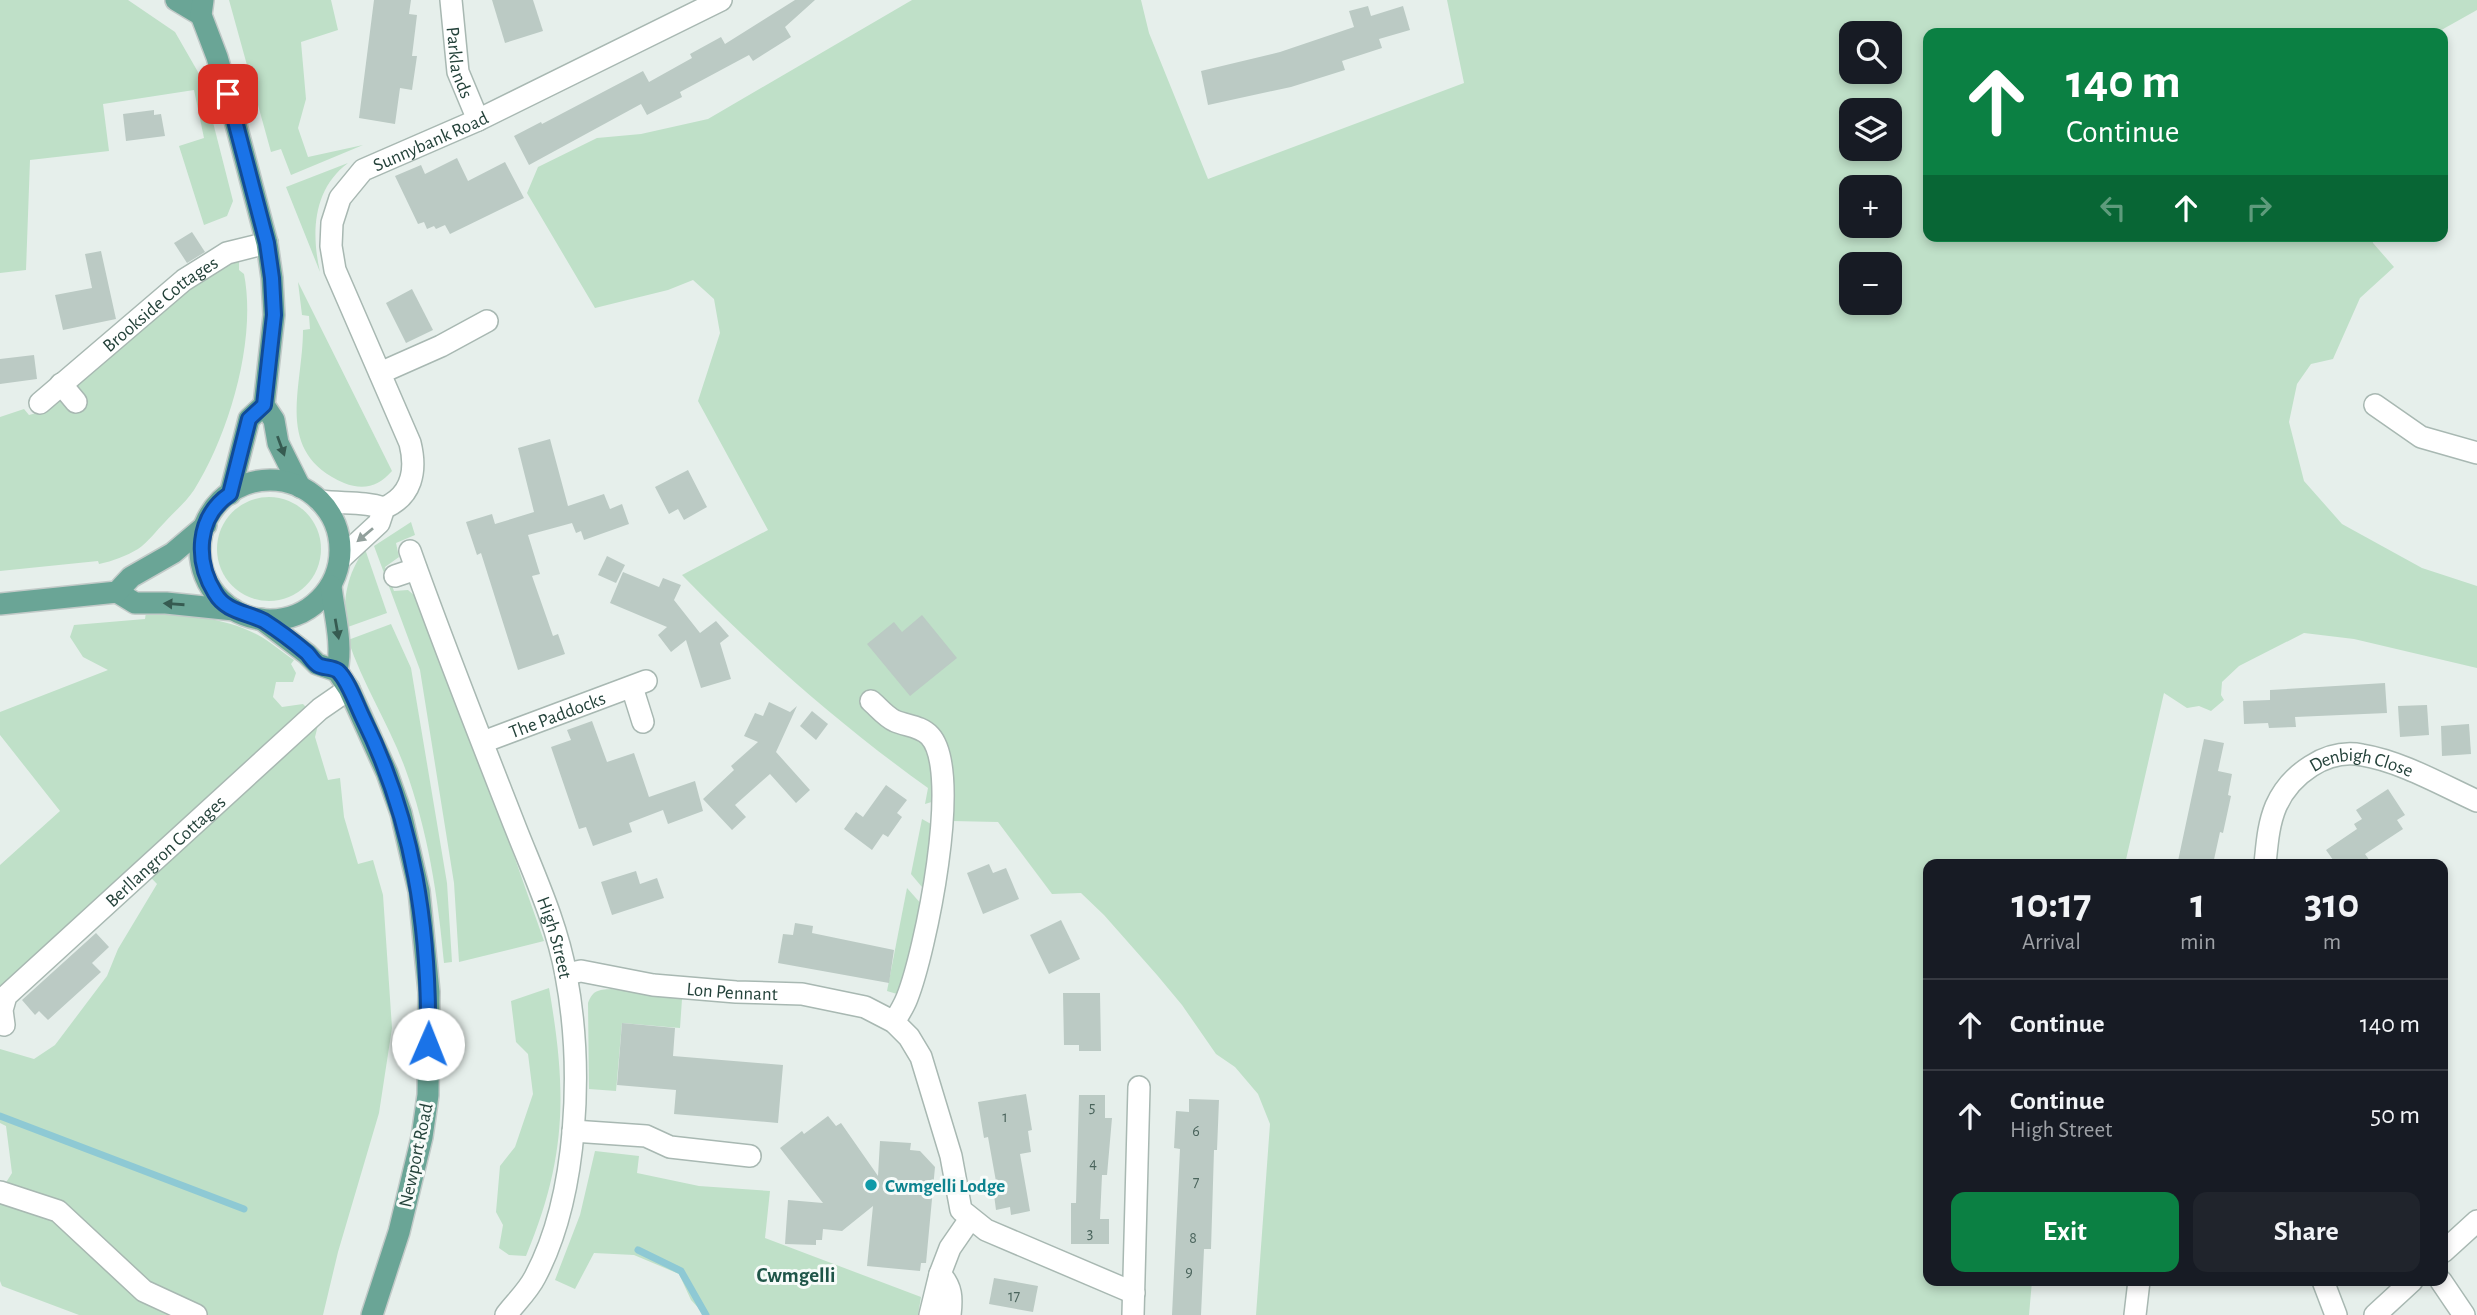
<!DOCTYPE html>
<meta charset="utf-8">
<style>
body{margin:0;font-family:"Alegreya Sans",sans-serif;background:#20242c;color:#f1f3f6;height:100vh;display:flex;flex-direction:column;font-size:26px;white-space:nowrap}
*{box-sizing:border-box;margin:0}
p{font-size:23px;color:#9ea1a6}
.icon{flex:none;width:38px;height:38px;fill:none;stroke:currentColor;stroke-width:2;stroke-linecap:round;stroke-linejoin:round}
.map{position:relative;flex:1;overflow:hidden}
.drawer{position:absolute;left:1923px;top:859px;width:525px;height:427px;display:flex;flex-direction:column;background:#171b24;border-radius:14px;box-shadow:0 4px 10px #0003}
.drawer>*{flex:none}
.banner{position:absolute;left:1923px;top:28px;width:525px;height:214px;border-radius:14px;box-shadow:0 4px 10px #0003;background:#0b8043;color:#fff;overflow:hidden}
.buttons{position:absolute;left:1839px;top:21px;display:grid;gap:14px}
.buttons a{display:grid;place-items:center;width:63px;height:63px;border-radius:14px;background:#171b24;box-shadow:0 4px 10px #0003;font-size:35px}
.pin{position:absolute;display:grid;place-items:center;width:60px;height:60px;color:#fff;margin:-30px;border-radius:14px;box-shadow:0 4px 10px #0006}
.me{position:absolute;width:77px;margin:-38px;rotate:1deg;stroke-linejoin:round;filter:drop-shadow(0 0 5px #0008)}
.turn{display:flex;align-items:center;gap:24px;height:147px;padding:0 28px;font-size:32px}
.turn .icon{width:91px;height:91px;stroke-width:2.5}
.turn b{display:block;font-size:49px;line-height:60px}
.lanes{display:flex;align-items:center;height:66px;padding:0 28px;background:#0003;justify-content:center;gap:35px;direction:ltr}
.lanes .off{opacity:.35}
.eta{display:flex;justify-content:space-evenly;align-items:center;height:119px;text-align:center}
.eta b{font-size:42px;font-weight:700;line-height:49px}
.cta{display:flex;gap:14px;margin-top:auto;padding:14px 28px}
.cta a{flex:1;height:80px;border-radius:14px;background:#0b8043;color:#fff;font-size:28px;font-weight:700;line-height:80px;text-align:center}
.cta a+a{background:#20242c;color:#f1f3f6}
ul{padding:0;list-style:none}
li{display:flex;align-items:center;gap:21px;height:91px;padding:0 28px;border-top:2px solid #363941}
li div{flex:1}
li b{display:block;font-size:26px}
li em{font-style:normal}
.map>svg:first-child{display:block}
.green{fill:#bfe0c8;fill-rule:evenodd}
.lines{fill:none;stroke-linecap:round;stroke-linejoin:round}
.stream{stroke:#8ec9d4;stroke-width:7}
.building{fill:#bbcac4}
.minor-casing{stroke:#a8b8b2;stroke-width:24}
.major-casing{stroke:#c2cac8;stroke-width:24}
.minor{stroke:#fff;stroke-width:21}
.major{stroke:#6aa596;stroke-width:21}
.oneway{fill:#365b51}
.oneway2{fill:#92a09c}
.route-casing{stroke:#114b97;stroke-width:18}
.route{stroke:#1a73e8;stroke-width:12}
.culture-dot{fill:#0f9aa8;stroke:#f7fbf9;stroke-width:2.5}
.labels{text-anchor:middle;stroke-width:6;stroke-linejoin:round;paint-order:stroke}
.number-label{font-size:16px;fill:#4a645c}
.street-label{font-size:19px;fill:#24423a;stroke:#f7fbf9}
.culture-label{font-size:19px;font-weight:bold;fill:#0d838f;stroke:#f7fbf9;text-anchor:start}
.neighbourhood-label{font-size:21px;font-weight:bold;fill:#1f5548;stroke:#f7fbf9}
</style>
<div class="map">
<svg width="2477" height="1315" viewBox="0 0 2477 1315">
<rect width="100%" height="100%" fill="#e6efeb"/>
<g class="green">
<path d="M0,0H128L175,32L202,79L233,201L227,216L204,225L179,146L204,138L194,90L103,104L109,151L30,160L26,270L0,273Z"/>
<path d="M229,0H331L338,30L301,42L306,99L298,128L308,157L363,145L291,175L281,149L271,152Z"/>
<path d="M912,0H1141L1149,33L1208,179L1464,83L1447,0H2477V10L2436,33H1928V236H2372L2373,243L2394,267L2360,298L2333,359L2311,364L2297,384L2289,422L2304,481L2342,524L2422,568L2477,586V668L2354,639L2304,633L2239,666L2222,682L2221,695L2224,700L2211,711L2199,706L2187,708L2164,693L2125,864H1928V1281H2032L2029,1315H1256L1270,1124L1258,1094L1235,1067L1216,1054L1182,1005L1157,975L1104,915L1081,893L1052,894L998,822L952,821L938,800L925,804L928,788C840,725 757,652 682,575L768,530L698,401L720,333L714,299L693,280L668,290L595,308L527,193L538,167L597,138L641,134L708,119ZM1852,33H1890V72H1852ZM1852,110H1890V149H1852ZM1852,187H1890V226H1852ZM1852,264H1890V303H1852Z"/>
<path d="M348,163C313,189 311,233 320,272L286,187Z"/>
<path d="M239,260V270L244,274C257,340 229,434 194,490C186,502 174,512 165,522C157,530 148,542 138,549C126,556 113,561 99,564L98,561L0,571V417L24,409L29,415L44,411L187,291L219,267Z"/>
<path d="M298,282L392,471C379,486 364,491 344,483C273,452 303,389 303,330L310,329L309,316L302,315Z"/>
<circle cx="269" cy="549" r="52"/>
<path d="M411,522L415,535L396,543L399,557L385,567L394,591L408,590L415,596L493,796L544,941L459,962L454,883L420,670L374,546Z"/>
<path d="M365,549L387,613L345,628C343,598 347,574 365,549Z"/>
<path d="M146,612C183,615 225,617 258,635C271,642 282,652 294,660L291,664L296,673L293,682H276L273,697L282,707L303,704L319,721L315,737L328,780L340,778L344,817L358,864L373,860L383,895L392,1028L379,1113L338,1252L323,1315H79L2,1286L0,1281V1192L12,1173L6,1126L0,1123V1049L34,1059L55,1045L107,976L118,949L157,884L136,862L0,994V865L60,811L0,735V712L108,670L83,657L70,637L74,625L145,619Z"/>
<path d="M391,624L411,668L447,883L452,962L444,963C438,896 428,831 405,768C389,724 363,685 348,640Z"/>
<path d="M922,819L931,824L935,835L927,893L911,874Z"/>
<path d="M907,888L923,906L924,916L897,994L887,991Z"/>
<path d="M549,988C567,1092 567,1157 526,1256L509,1255L499,1248L503,1225L496,1212L500,1166L515,1147L533,1094L528,1054L516,1042L511,1001Z"/>
<path d="M611,989L682,999L680,1028L622,1023L616,1091L589,1089L588,1003C593,990 598,990 611,989Z"/>
<path d="M595,1151L639,1156L637,1173L699,1186L770,1191L765,1238L921,1297L918,1315H705L691,1300L679,1274L634,1255L594,1253L575,1289L555,1280L580,1215Z"/>
</g>
<g class="lines">
<g class="stream">
<path d="M0,1116L244,1209"/>
<path d="M638,1250L681,1271L706,1315"/>
</g>
</g>
<g class="building">
<path d="M374,0H411L409,14L417,15L412,56H417L412,90L400,88L395,124L359,118Z"/>
<path d="M492,0H533L543,31L505,43Z"/>
<path d="M795,0H815L785,27L791,37L753,61L749,55L680,92L682,97L647,115L641,104L529,165L514,136L541,122L542,124L643,71L649,82L692,58L690,54L721,37L725,44Z"/>
<path d="M1368,6L1371,16L1403,6L1410,30L1379,39L1382,48L1342,61L1345,70L1291,87L1208,105L1201,71L1280,52L1354,27L1349,11Z"/>
<path d="M154,110V115L161,114L165,136L126,141L123,114Z"/>
<path d="M457,158L468,181L505,162L524,198L450,234L445,225L436,229L434,226L427,229L424,222L418,224L395,176L421,165L425,174Z"/>
<path d="M192,232L205,252L187,263L174,243Z"/>
<path d="M101,251L116,319L63,330L55,295L92,288L85,254Z"/>
<path d="M412,289L433,330L406,343L386,303Z"/>
<path d="M34,355L37,379L0,384V359Z"/>
<path d="M550,439L568,506L604,494L610,509L622,504L629,524L584,540L581,531L576,533L572,523L528,535L540,574L532,576L553,636L558,634L565,654L518,670L481,553L477,555L466,522L492,514L495,524L534,512L518,448Z"/>
<path d="M688,470L707,507L684,520L678,509L669,514L655,487Z"/>
<path d="M607,556L625,565L616,583L598,575Z"/>
<path d="M623,572L659,587L663,578L681,585L674,600L700,633L716,621L729,636L720,643L731,679L701,688L686,640L671,652L658,635L667,627L610,603Z"/>
<path d="M922,615L957,658L910,696L867,644L894,622L902,632Z"/>
<path d="M2385,683L2387,713L2295,717L2296,727L2269,728L2268,723L2244,724L2243,701L2270,700V690Z"/>
<path d="M769,702L790,712L797,706L776,752L810,790L796,803L770,774L735,805L746,817L732,830L703,799L734,770L731,766L758,742L744,736L755,713L763,716Z"/>
<path d="M2427,705L2429,735L2400,737L2398,706Z"/>
<path d="M812,711L828,724L816,740L800,726Z"/>
<path d="M592,721L607,762L634,753L649,797L695,781L703,811L668,824L663,810L629,823L632,832L593,846L586,827L579,829L551,747L571,740L567,730Z"/>
<path d="M2469,724L2471,754L2442,756L2441,726Z"/>
<path d="M2204,739L2224,743L2218,771L2232,774L2228,795L2231,796L2223,833L2220,832L2213,864H2183L2184,862L2178,861Z"/>
<path d="M886,785L907,800L897,813L902,817L888,837L883,834L872,850L844,829L856,812L863,817Z"/>
<path d="M2388,789L2405,815L2397,820L2403,829L2365,854L2372,864H2336L2326,850L2357,829L2354,824L2362,819L2356,810Z"/>
<path d="M989,864L993,873L1006,868L1019,899L983,914L967,873Z"/>
<path d="M636,871L640,884L657,878L664,898L612,915L601,882Z"/>
<path d="M1061,920L1080,959L1049,974L1030,935Z"/>
<path d="M795,923L813,926L812,933L894,950L889,983L778,963L783,934L793,935Z"/>
<path d="M96,933L109,947L92,963L101,972L48,1020L39,1011L35,1015L22,1000Z"/>
<path d="M1063,993H1100L1101,1051H1079V1045H1064Z"/>
<path d="M622,1023L675,1028L673,1056L783,1065L778,1123L674,1114L676,1090L617,1085Z"/>
<path d="M1026,1094L1032,1130L1028,1131L1031,1152L1020,1154L1030,1211L1011,1215L1010,1207L996,1210L993,1187H997L988,1137L984,1138L978,1102Z"/>
<path d="M1079,1095H1105V1118H1112L1107,1175H1102L1100,1219H1109V1244H1071V1203H1076Z"/>
<path d="M1189,1099L1219,1100L1217,1150H1214L1211,1249H1204L1201,1315H1172L1180,1149L1174,1148L1176,1111L1189,1112Z"/>
<path d="M828,1116L836,1126L841,1123L878,1176L880,1141L911,1143L910,1150L920,1151L935,1167L926,1263H921L920,1271L867,1266L873,1206L842,1231L823,1229L822,1240H816V1245L785,1244L788,1200L823,1203L780,1148L802,1131L804,1134Z"/>
<path d="M994,1278L1038,1286L1033,1312L989,1304Z"/>
</g>
<g class="lines">
<g class="minor-casing">
<g id="minor">
<path id="s1" d="M451,0L458,72L478,120"/>
<path d="M380,373L441,346L487,321"/>
<path d="M61,384L76,402"/>
<path id="s2" d="M40,403L184,280L227,253L267,243"/>
<path d="M2375,405L2421,437L2477,453"/>
<path d="M320,501C342,504 364,501 384,508"/>
<path id="s3" d="M410,551C443,644 480,737 516,829C535,877 557,924 566,975C583,1065 579,1194 535,1277C528,1291 515,1303 506,1315"/>
<path id="s4" d="M340,559L379,523L384,508C412,496 417,471 410,443L335,270L331,246L332,223L340,198L363,170L478,120L721,0"/>
<path d="M395,576L416,569"/>
<path d="M632,687L643,722"/>
<path d="M871,701C878,707 886,717 895,721C907,726 921,726 930,736C963,772 925,953 907,998C904,1006 899,1014 894,1022"/>
<path id="s5" d="M483,742L646,681"/>
<path id="s6" d="M2265,864C2267,845 2268,825 2276,806C2290,775 2326,748 2362,755C2400,761 2442,785 2477,801"/>
<path id="s7" d="M566,974L581,971L653,985L736,992L802,994L865,1007L894,1022L909,1037L921,1057L951,1156L961,1210L986,1230L1134,1293"/>
<path id="s8" d="M4,1025L2,1010L6,996L320,709L349,689"/>
<path d="M573,1131L646,1136L670,1147L750,1156"/>
<path d="M0,1192L58,1211L144,1291L196,1315"/>
<path d="M2443,1252L2477,1221"/>
<path d="M2323,1281L2336,1315"/>
<path d="M2441,1281L2464,1315"/>
<path d="M930,1315L940,1274"/>
<path d="M950,1315C952,1298 952,1287 940,1274L950,1248L970,1219"/>
<path d="M1133,1315L1139,1087"/>
<path d="M2135,1315L2139,1281"/>
<path d="M2375,1315L2412,1281"/>
</g>
</g>
<g class="major-casing">
<g id="major">
<path d="M176,0L201,15"/>
<path d="M203,0L201,15L217,57L233,113L267,243L272,278L274,315L264,405L274,420L278,443L300,487"/>
<circle cx="270" cy="550" r="70"/>
<path d="M230,494L249,419L264,405"/>
<path d="M331,586C334,614 343,643 337,671"/>
<path d="M117,592L135,603H166L234,610"/>
<path d="M0,604L117,592L131,577L173,553L206,525"/>
<path d="M261,619L307,654L317,664L337,671L349,689L387,773L401,813L419,891L429,992L428,1095L422,1137L399,1232L372,1315"/>
</g>
</g>
<use href="#minor" class="minor"/>
<use href="#major" class="major"/>
</g>
<defs><path id="oneway-solid" d="M-6-.8H1V-3.2L6.5 0L1 3.2V.8H-6Z" transform="scale(1.75)"/></defs>
<g class="oneway">
<use href="#oneway-solid" transform="translate(281 446) rotate(70)"/>
<use href="#oneway-solid" transform="translate(174 604) rotate(-176)"/>
<use href="#oneway-solid" transform="translate(337 629) rotate(80)"/>
</g>
<use class="oneway2" href="#oneway-solid" transform="translate(365 535) rotate(140)"/>
<g class="lines">
<g class="route-casing">
<path id="route" d="M228,94L267,243L272,278L274,315L264,405L249,419L230,494C196,517 195,561 215,593C226,612 246,612 264,621C278,630 294,642 307,653C310,656 313,662 318,665C323,668 332,667 338,671C348,680 357,706 363,718C414,821 430,930 428,1044"/>
</g>
<use href="#route" class="route"/>
</g>
<circle class="culture-dot" cx="871" cy="1185" r="7"/>
<g class="labels">
<g class="number-label">
<text x="1092" y="1112">5</text>
<text x="1005" y="1122">1</text>
<text x="1196" y="1136">6</text>
<text x="1093" y="1168">4</text>
<text x="1196" y="1187">7</text>
<text x="1090" y="1238">3</text>
<text x="1193" y="1243">8</text>
<text x="1189" y="1277">9</text>
<text x="1014" y="1301">17</text>
</g>
<g class="street-label">
<text dy="7" stroke="none"><textPath href="#s1" startOffset="63">Parklands</textPath></text>
<text dy="7" stroke="none"><textPath href="#s4" startOffset="518">Sunnybank Road</textPath></text>
<text dy="7" stroke="none"><textPath href="#s2" startOffset="156">Brookside Cottages</textPath></text>
<text dy="7" stroke="none"><textPath href="#s5" startOffset="79">The Paddocks</textPath></text>
<text dy="7" stroke="none"><textPath href="#s6" startOffset="166">Denbigh Close</textPath></text>
<text dy="7" stroke="none"><textPath href="#s8" startOffset="245">Berllangron Cottages</textPath></text>
<text dy="7" stroke="none"><textPath href="#s3" startOffset="413">High Street</textPath></text>
<text dy="7" stroke="none"><textPath href="#s7" startOffset="168">Lon Pennant</textPath></text>
<text transform="translate(415 1155) rotate(-78)" y="7">Newport Road</text>
</g>
<g class="culture-label">
<text x="885" y="1192">Cwmgelli Lodge</text>
</g>
<g class="neighbourhood-label">
<text x="796" y="1282">Cwmgelli</text>
</g>
</g>
</svg>
<div class="buttons">
<a><svg class="icon" aria-label="search" viewBox="0 0 24 24"><circle cx="10" cy="10" r="6"/><path d="M15 15l6 6"/></svg></a>
<a><svg class="icon" aria-label="layers" viewBox="0 0 24 24"><path d="M12 4l9 5-9 5-9-5zM3 14l9 5 9-5"/></svg></a>
<a>+</a>
<a>−</a>
</div>
<div class="pin" style="left:228px;top:94px;background:#d93025"><svg class="icon" aria-label="arrive" viewBox="0 0 24 24"><path d="M6 21V4h12l-3 4 3 4H6"/></svg></div>
<svg class="me" style="left:428px;top:1044px" viewBox="-20 -20 40 40"><circle r="19" fill="#fff"/><path d="M0-13L10 11 0 6-10 11z" fill="#1a73e8"/></svg>
<div class="banner">
<div class="turn"><svg class="icon" aria-label="ahead" viewBox="0 0 24 24"><path d="M12 20V5M6 11l6-6 6 6"/></svg><div><b>140 m</b>Continue</div></div>
<div class="lanes"><svg class="icon off" aria-label="left" viewBox="0 0 24 24"><path d="M17 20v-9H6M10 6l-5 5 5 5"/></svg><svg class="icon" aria-label="ahead" viewBox="0 0 24 24"><path d="M12 20V5M6 11l6-6 6 6"/></svg><svg class="icon off" aria-label="right" viewBox="0 0 24 24"><path d="M7 20v-9h11M14 6l5 5-5 5"/></svg></div>
</div>
<section class="drawer">
<div class="eta">
<div><b>10:17</b><p>Arrival</p></div>
<div><b>1</b><p>min</p></div>
<div><b>310</b><p>m</p></div>
</div>
<ul>
<li><svg class="icon" aria-label="ahead" viewBox="0 0 24 24"><path d="M12 20V5M6 11l6-6 6 6"/></svg><div><b>Continue</b></div><em>140 m</em></li>
<li><svg class="icon" aria-label="ahead" viewBox="0 0 24 24"><path d="M12 20V5M6 11l6-6 6 6"/></svg><div><b>Continue</b><p>High Street</p></div><em>50 m</em></li>
</ul>
<div class="cta"><a>Exit</a><a>Share</a></div>
</section>
</div>
